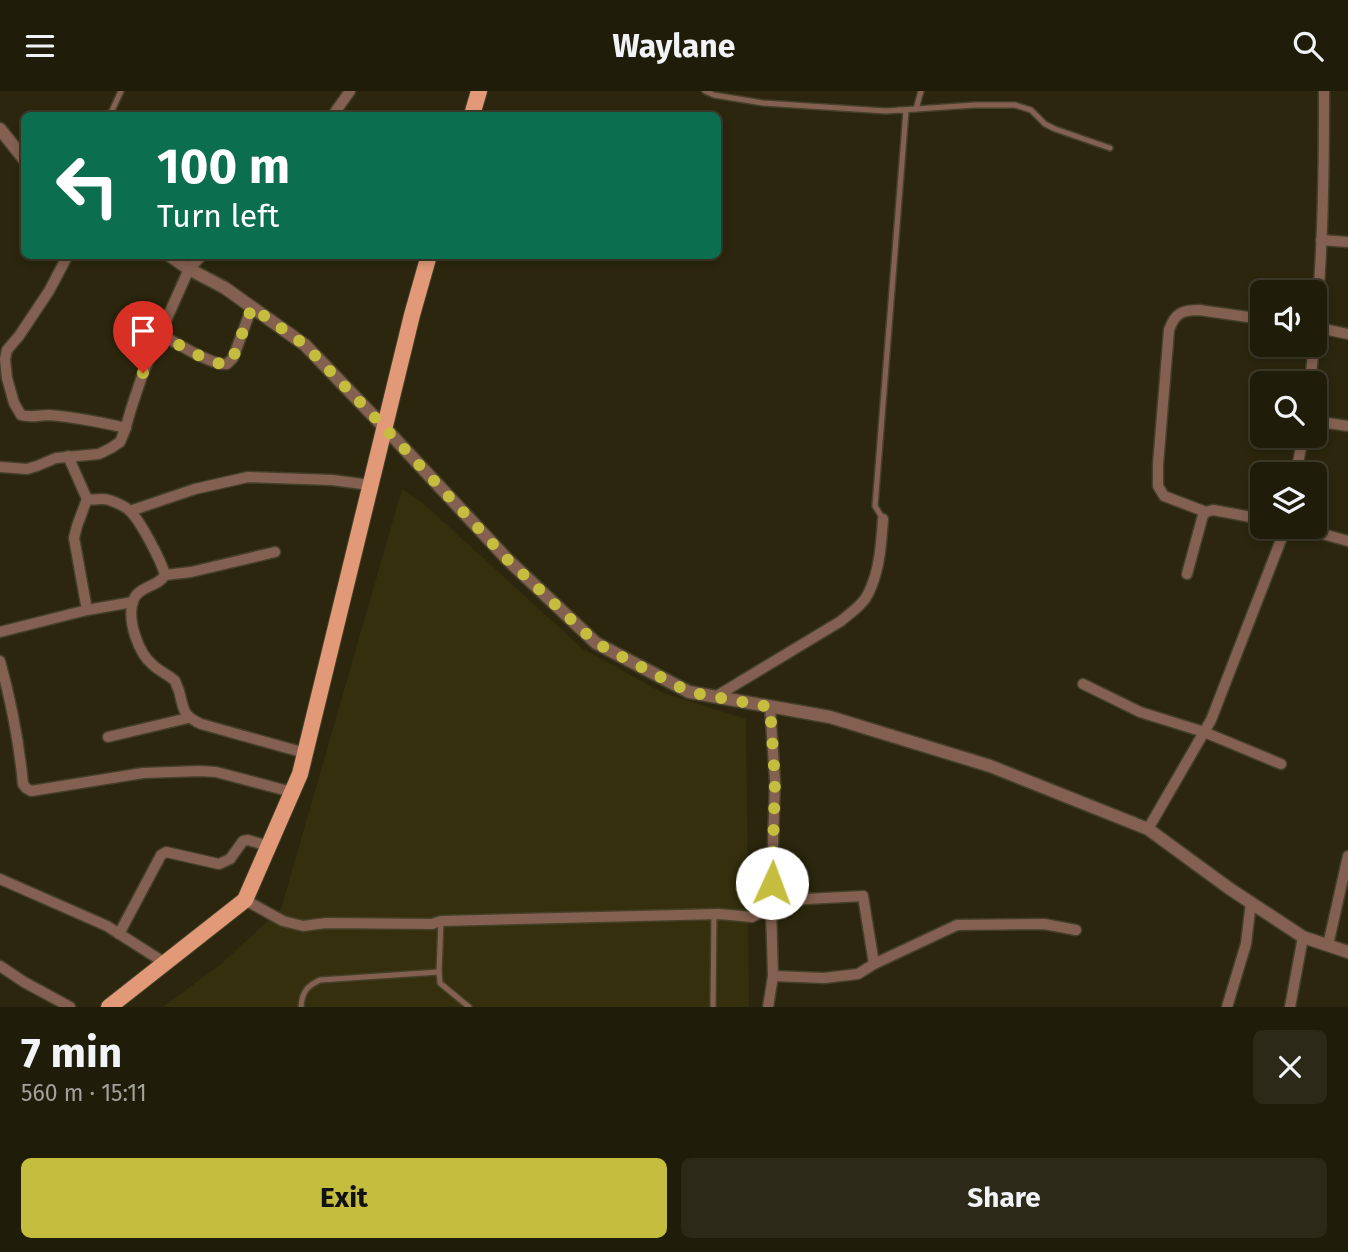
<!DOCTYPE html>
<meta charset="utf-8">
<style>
body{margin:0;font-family:"Fira Sans",sans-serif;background:#2d2918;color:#f1f3f6;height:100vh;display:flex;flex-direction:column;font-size:26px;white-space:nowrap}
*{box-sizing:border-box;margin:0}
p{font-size:23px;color:#a2a19c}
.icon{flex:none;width:38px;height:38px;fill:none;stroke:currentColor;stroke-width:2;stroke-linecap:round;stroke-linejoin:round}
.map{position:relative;height:916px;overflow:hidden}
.side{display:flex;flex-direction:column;background:#201c0a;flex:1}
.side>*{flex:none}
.hud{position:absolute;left:21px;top:21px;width:700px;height:147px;border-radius:10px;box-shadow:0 4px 10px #0003,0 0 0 2px #3d3a2b;background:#0b6e4f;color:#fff;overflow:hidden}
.controls{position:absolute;left:1250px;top:189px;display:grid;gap:14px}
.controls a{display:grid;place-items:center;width:77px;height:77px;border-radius:10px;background:#201c0a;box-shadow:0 4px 10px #0003,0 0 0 2px #3d3a2b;font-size:35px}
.pin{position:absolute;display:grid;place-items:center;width:60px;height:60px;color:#fff;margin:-72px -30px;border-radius:50% 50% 50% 0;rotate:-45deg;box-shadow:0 0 7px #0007}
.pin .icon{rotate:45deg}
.me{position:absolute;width:77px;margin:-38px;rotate:2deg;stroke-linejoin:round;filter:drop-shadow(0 0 5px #0008)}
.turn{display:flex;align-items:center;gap:24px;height:147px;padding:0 21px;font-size:32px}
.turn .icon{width:91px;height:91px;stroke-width:2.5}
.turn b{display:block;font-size:49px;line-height:60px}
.round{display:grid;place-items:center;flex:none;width:74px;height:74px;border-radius:10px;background:#2d2918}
.summary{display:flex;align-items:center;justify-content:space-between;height:119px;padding:0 21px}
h1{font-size:42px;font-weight:700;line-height:52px}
.action{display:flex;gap:14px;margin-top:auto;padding:14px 21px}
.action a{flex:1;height:80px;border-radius:10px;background:#c4bd3e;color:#111;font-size:28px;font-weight:700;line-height:80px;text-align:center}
.action a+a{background:#2d2918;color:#f1f3f6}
header{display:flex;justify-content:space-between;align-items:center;height:91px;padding:0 21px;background:#201c0a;font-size:32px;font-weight:700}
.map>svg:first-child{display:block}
.built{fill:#352f0e}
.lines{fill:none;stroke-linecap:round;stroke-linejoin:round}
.service-casing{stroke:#454029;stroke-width:8}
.minor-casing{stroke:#454029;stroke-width:13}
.tertiary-casing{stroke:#454029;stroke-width:15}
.primary-casing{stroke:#454029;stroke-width:18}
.service{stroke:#836050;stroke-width:5}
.minor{stroke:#836050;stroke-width:10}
.tertiary{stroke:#836050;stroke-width:12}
.primary{stroke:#e19977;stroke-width:16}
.route{stroke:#c4bd3e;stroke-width:12;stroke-dasharray:0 21.6}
</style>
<header><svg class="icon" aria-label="menu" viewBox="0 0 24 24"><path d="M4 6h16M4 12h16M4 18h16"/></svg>Waylane<svg class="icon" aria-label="search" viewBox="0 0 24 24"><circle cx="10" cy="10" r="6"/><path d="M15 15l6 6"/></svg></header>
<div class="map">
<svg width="1348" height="916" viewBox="0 0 1348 916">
<rect width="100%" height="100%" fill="#2b260d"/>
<path class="built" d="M402,398L424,413L583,558L663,602L746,628L749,916H163L221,873L281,818Z"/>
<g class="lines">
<g class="service-casing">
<g id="service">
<path d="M705,0L714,4L763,12L886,20L975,14H1015L1031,19L1045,33L1055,38L1110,57"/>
<path d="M916,18L921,0"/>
<path d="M110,24L121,0"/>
<path d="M883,428L875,415L906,20L899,19"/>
<path d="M441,830L439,881L440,892L469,916"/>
<path d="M301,916C302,901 307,895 320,889L439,881"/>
<path d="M713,916L714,823"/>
</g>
</g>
<g class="minor-casing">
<g id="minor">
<path d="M333,24L350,0"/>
<path d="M1321,149L1348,151"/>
<path d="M68,164L49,200L19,245L7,259L5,268L7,287L14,312L21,324C31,327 39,324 49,324C75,326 100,331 126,337"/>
<path d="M1314,236L1348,243"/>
<path d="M160,243C175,251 212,275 227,273L233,267L252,216"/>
<path d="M1314,252C1323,169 1324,84 1324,0"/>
<path d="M1310,292L1314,254"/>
<path d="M1314,330L1348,335"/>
<path d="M68,365L87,408C94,410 102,406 109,409C115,411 124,415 129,419C140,429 161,469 165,484C158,496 138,495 133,510C127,529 138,562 153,574C159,580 169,584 175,590C176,592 178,598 179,600C184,619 182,624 201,633L305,662"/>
<path d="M0,376L27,378L37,375L56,367L99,363L111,357L120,351L125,339L131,318L143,282L160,243L189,178L202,164"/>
<path d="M1296,383L1303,345"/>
<path d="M87,408L77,435L74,447L87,519"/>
<path d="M130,420L195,398L248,386L332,389L370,394"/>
<path d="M1206,421L1164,405L1158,395V374L1169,239C1175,222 1182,219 1199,219L1262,228"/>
<path d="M1297,436L1348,450"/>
<path d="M1187,483L1203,424L1206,421L1213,419L1262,428"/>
<path d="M165,484L191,481L275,461"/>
<path d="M0,541L87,519L133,511"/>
<path d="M0,570C11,610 19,651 23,693L26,697L31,700L143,682L200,680L216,681L292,701"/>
<path d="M1083,593L1140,621L1204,641L1281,673"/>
<path d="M715,606L841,530C850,522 863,514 868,503C880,479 881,454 883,428"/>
<path d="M108,646L188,627"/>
<path d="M1148,738L1211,629L1286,436"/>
<path d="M0,788L107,835L165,872"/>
<path d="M245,809L283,830L303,835L326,832L432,833L441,830L719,823L752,826L787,809L863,805L874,873"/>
<path d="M119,843L161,764L166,761L219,773L230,768L243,750L248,749L268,755"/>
<path d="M1328,854L1348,765"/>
<path d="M0,875L24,891L70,916"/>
<path d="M773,885L824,887L858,883L874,873L957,834L1044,833L1076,839"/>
<path d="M768,916L773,885L771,817L775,690L770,616"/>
<path d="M1227,916L1246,853L1251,811"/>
<path d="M1290,916L1303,846"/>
</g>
</g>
<g class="tertiary-casing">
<g id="tertiary">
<path d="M0,38L24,68"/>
<path d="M169,164L189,178L225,197L305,254L384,336L507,468L596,552L689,601L830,626L990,675L1148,738L1230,798L1303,846L1348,861"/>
</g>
</g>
<g class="primary-casing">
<g id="primary">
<path d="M472,24L479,0"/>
<path d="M109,916L245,809L300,683L412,224L429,164"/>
</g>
</g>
<use href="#service" class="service"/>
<use href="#minor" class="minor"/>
<use href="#tertiary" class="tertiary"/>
<use href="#primary" class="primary"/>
</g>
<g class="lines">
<path class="route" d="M143,282L160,243C175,251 212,275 227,273L233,267L252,216L305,254L384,336L507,468L596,552L689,601L770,616L775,690L772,792"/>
</g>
</svg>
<div class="controls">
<a><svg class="icon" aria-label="sound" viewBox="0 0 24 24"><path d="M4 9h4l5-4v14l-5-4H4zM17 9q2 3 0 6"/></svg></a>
<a><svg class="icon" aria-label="search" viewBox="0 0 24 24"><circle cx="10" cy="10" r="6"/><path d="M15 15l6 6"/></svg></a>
<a><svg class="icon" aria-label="layers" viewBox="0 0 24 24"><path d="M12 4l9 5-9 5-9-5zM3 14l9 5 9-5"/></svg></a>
</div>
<div class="pin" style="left:143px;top:282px;background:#d93025"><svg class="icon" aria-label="arrive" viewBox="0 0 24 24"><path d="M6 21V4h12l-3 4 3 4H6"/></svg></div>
<svg class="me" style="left:772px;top:792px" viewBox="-20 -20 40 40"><circle r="19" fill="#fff"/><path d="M0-13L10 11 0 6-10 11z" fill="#c4bd3e"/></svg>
<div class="hud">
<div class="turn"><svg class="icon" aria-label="left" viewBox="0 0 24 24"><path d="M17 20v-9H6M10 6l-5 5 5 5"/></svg><div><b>100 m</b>Turn left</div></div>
</div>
</div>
<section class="side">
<div class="summary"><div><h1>7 min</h1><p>560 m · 15:11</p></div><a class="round"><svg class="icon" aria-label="close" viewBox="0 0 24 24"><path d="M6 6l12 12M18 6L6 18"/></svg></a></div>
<div class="action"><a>Exit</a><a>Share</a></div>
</section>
